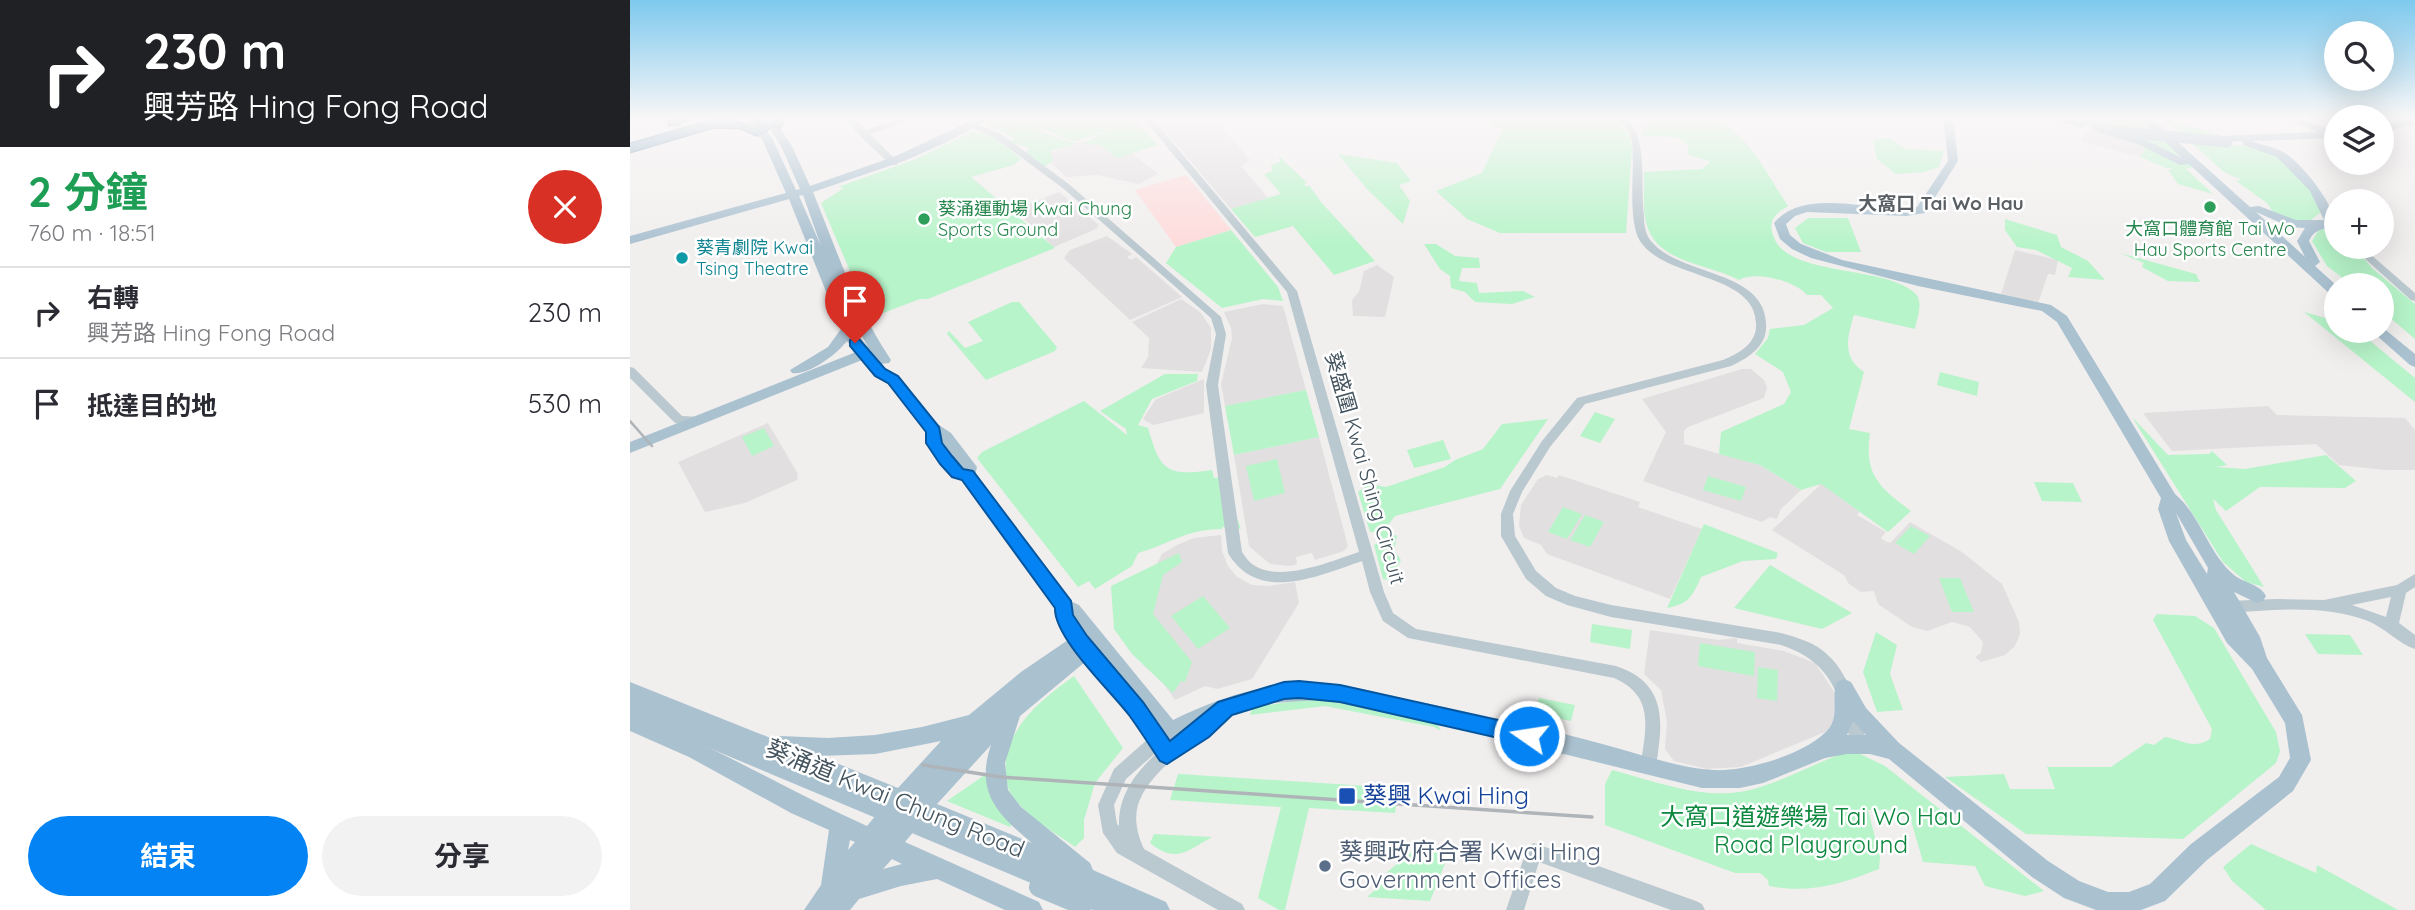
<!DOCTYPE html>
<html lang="zh-TW">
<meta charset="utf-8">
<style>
body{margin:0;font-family:Quicksand,"Noto Sans TC",sans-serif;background:#f2f2f3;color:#2b2b33;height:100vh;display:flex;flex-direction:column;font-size:26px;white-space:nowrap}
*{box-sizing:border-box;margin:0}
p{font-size:23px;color:#7c7c81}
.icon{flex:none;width:38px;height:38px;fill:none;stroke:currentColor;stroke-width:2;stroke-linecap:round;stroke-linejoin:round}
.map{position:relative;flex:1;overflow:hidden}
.details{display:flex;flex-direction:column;background:#fff;width:630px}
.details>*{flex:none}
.hud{background:#202124;color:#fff;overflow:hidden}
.buttons{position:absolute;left:1694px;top:21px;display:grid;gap:14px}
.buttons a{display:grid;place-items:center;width:70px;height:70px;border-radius:50%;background:#fff;box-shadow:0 7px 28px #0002;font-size:35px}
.pin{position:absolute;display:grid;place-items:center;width:60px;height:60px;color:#fff;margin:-72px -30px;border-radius:50% 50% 50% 0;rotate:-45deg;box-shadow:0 0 7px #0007}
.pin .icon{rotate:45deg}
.me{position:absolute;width:77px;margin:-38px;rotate:283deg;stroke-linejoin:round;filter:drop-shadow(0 0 5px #0008)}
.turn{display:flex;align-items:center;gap:24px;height:147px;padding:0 28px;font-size:32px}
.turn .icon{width:91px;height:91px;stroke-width:2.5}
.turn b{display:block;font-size:49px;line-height:60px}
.round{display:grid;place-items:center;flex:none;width:74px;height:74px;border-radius:37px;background:#f2f2f3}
.head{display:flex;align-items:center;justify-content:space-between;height:119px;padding:0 28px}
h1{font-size:42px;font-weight:700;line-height:52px;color:#1e9e55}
.action{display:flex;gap:14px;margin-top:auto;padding:14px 28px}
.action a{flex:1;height:80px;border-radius:42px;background:#0484f4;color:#fff;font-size:28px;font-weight:700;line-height:80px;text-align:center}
.action a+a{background:#f2f2f3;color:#2b2b33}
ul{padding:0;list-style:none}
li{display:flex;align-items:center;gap:21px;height:91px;padding:0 28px;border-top:2px solid #e1e1e2}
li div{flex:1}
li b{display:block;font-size:26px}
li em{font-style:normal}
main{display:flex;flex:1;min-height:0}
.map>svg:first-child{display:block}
.education{fill:#e2dfe0}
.medical{fill:#fedbdb}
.green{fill:#b7f4c9}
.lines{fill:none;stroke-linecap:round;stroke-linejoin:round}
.highway-casing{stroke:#6b92af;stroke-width:3}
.minor{fill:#bac8cf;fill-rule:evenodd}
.major{fill:#aac1d0;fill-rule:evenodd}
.highway{fill:#80a7c3;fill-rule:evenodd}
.rail-far1{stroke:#afb4b9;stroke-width:2.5}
.rail{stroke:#afb4b9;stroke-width:3.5}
.major-bridge-far1{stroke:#aac1d0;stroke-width:11}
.major-bridge{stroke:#aac1d0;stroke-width:20}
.route{fill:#0484f4;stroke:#03569f;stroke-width:2}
.leisure-dot{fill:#2e9e5b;stroke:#fff;stroke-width:2.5}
.culture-dot{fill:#0f9aa8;stroke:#fff;stroke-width:2.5}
.transit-dot{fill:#1a4fb4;stroke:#fff;stroke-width:2.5}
.service-dot{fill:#5c6f8a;stroke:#fff;stroke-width:2.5}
.labels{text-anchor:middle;stroke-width:5;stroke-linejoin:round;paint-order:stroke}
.far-leisure-label{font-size:18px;fill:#27864d;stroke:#fff;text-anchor:start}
.far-culture-label{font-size:18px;fill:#0d838f;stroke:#fff;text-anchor:start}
.far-neighbourhood-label{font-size:19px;font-weight:bold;fill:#5a5f64;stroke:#fff}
.street-label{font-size:21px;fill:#44545e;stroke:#fff}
.near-transit-label{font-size:24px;fill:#164399;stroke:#fff;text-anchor:start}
.near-street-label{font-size:24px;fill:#44545e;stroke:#fff}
.near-park-label{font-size:24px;fill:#0c883e;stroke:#fff}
.near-service-label{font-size:24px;fill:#4e5e75;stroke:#fff;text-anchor:start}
</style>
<main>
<section class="details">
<div class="hud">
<div class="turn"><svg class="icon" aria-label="right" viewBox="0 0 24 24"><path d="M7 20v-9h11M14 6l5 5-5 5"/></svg><div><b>230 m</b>興芳路 Hing Fong Road</div></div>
</div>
<div class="head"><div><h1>2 分鐘</h1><p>760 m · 18:51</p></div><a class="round" style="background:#d93025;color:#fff"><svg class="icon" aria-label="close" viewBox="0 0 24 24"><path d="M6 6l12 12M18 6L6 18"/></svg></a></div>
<ul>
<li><svg class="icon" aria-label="right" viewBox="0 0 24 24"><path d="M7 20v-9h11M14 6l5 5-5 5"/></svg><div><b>右轉</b><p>興芳路 Hing Fong Road</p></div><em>230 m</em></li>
<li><svg class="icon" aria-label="arrive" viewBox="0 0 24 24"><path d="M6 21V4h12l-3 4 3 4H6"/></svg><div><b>抵達目的地</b></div><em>530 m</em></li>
</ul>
<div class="action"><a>結束</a><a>分享</a></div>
</section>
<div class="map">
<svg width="1785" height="910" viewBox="0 0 1785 910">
<rect width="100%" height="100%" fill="#f1eeee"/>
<g class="education">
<path d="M524,118H583L620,160L611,166L638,198L601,209Z"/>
<path d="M1457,130L1491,138L1515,148L1511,157L1451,142Z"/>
<path d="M470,140L503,154L528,174L509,184L467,175L437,177L413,156L448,142Z"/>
<path d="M429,192L469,225L466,229L424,247L385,210Z"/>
<path d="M477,236L502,254L497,257L501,260L506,257L552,297L500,320L434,258L440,250Z"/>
<path d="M1385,250L1428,260L1425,275L1418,274L1408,303L1371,294Z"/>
<path d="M747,265L764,277L755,317L723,316L722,300L729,292L734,271Z"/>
<path d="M551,299L570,312L581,328V349L572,372L511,368L518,357L519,338L502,322Z"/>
<path d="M633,304L653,306L676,390L595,406L591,384L602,338L601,328L594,312Z"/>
<path d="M1112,369H1121L1134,380L1137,387L1134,398L1058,427L1054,431V444L1130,465L1171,490L1151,509L1147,519L1140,517L1132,522L1013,481L1036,432L1012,399Z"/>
<path d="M574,379V413L523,425L513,419L526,399Z"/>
<path d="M1638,406L1647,415L1775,418L1785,430V470H1756L1709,465L1686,444L1542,451L1513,413Z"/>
<path d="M138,423L168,474L167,480L115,503L75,512L48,462Z"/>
<path d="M689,437L718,546L714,551L685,560L682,553L666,557L667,564L661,566L640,564L619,546L604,455Z"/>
<path d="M917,475L927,478L929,475L1010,502L1008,507L1072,529L1040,599L917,554L911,545L894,538L889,526L891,505L908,479Z"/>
<path d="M1190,480L1230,511L1227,515L1256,532L1251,538L1255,541L1260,543L1280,522L1332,552L1372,584L1389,622L1390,634L1385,646L1375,655L1351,662L1345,657L1351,653L1353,642L1340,627L1322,622L1297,631L1282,627L1248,604L1244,591L1231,592L1219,584L1214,575L1142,530L1189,486Z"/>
<path d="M591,535L592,551L598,566L607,577L622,585L639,586L665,582L669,603L622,679L587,689L575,686L545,700L519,663L521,575L532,554L547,545L564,538Z"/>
<path d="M1020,630L1088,640L1107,638V643L1154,651L1185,663L1205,693L1207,705L1204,723L1195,732L1111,767L1077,769L1044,761L1035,749L1037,722L1031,690L1014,674Z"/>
</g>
<path class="medical" d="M556,175L601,230L546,247L505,190Z"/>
<g class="green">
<path d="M363,118L397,121V118H503L527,145L487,158L470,145L452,144L481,129L444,142L406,126L414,133L446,144L420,151L423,161L414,167L396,153L400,148L380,142L384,138L356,124Z"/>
<path d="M984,118L1000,136L1002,148L996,233H870L837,219L806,191L852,173L873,128L860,126V119Z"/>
<path d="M1024,118C1041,118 1062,116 1079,118C1114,124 1140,180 1158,206C1145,214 1138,220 1143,235C1156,278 1253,264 1285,293C1294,302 1287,318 1285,329L1224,315C1217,337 1212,358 1234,372L1219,429L1240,433C1234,475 1249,487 1281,511L1258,532L1191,484L1171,490L1130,465L1089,454L1091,432L1154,404L1161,392L1153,372L1125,354L1138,338L1140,329L1174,325L1203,308L1191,295H1177C1165,281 1126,270 1109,280C1077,263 1025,263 1016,222C1012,206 1015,187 1014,172L1072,169L1081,162L1057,154L1059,146L1048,137L1013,136L1011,132Z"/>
<path d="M1465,118H1514L1564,167L1556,169L1583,194L1548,184L1538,170L1544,168H1536L1511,157L1515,148L1491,138L1489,126Z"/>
<path d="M1535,119L1590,135L1599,144L1642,151L1690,195L1692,211L1681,220L1667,221L1643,212L1637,203L1606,181L1612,180L1594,172Z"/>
<path d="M342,132L361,135L391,159L384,165L341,177L425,248L298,299H290L240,318L191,203L214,188L208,187L286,159Z"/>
<path d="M1259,138L1276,149L1314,151L1309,167L1294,172L1266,174L1247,159L1243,140Z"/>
<path d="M708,154L767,163L781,181L769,185L780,201L773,224L736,188Z"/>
<path d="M649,156L677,183L674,184L677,187L679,185L691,202L745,261L704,275L663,226L625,237L601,209L651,194L634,174L643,171L641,165L650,162Z"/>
<path d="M1178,218H1218L1231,252H1196L1173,243L1165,228Z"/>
<path d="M1375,219L1427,235L1431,247L1458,261L1475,280L1438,277L1442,268L1406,250L1387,247L1375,230Z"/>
<path d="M1699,228L1706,232V247H1724L1743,269L1785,304V339L1752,311V285H1722L1697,266L1682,241L1689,230Z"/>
<path d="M601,230L648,287L653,301L633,299L592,308L536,263L546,247Z"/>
<path d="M794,244H806L825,256L849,258L850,268H832L829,281L847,283L849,293L893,291L905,297L882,304L845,302L835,292L821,288L820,276L810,269Z"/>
<path d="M1490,253L1566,274L1570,282L1538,281L1512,267L1514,263Z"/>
<path d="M382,302H389L427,347L425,351L356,380L317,334L319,331L335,348L353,341L338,322Z"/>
<path d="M1674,312L1706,321V331H1728L1785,378V402Z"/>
<path d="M1310,372L1349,382L1347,396L1307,385Z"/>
<path d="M535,374H568L567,381L522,399L508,425L518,428C530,470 536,477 582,470L584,478L592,477L611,529L592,527V529C556,529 540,544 508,553L502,566L465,589L459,581L448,587L347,458L352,452L454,401L497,435L496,429L470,411Z"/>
<path d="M676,390L689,437L604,455L595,406Z"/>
<path d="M965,412L985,419L970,443L950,436Z"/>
<path d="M1502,417L1538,455L1579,454L1582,451L1597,465L1586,467L1615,469L1696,455L1726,481L1715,488L1630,487L1596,511L1583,499L1586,510L1634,587L1616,582L1593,562Z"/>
<path d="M918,419L870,489L765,516L754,530L767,536L764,550L771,560L760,580L753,579L744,545L751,541L749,532H740L728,492L739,484L756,487L815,467L825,460L853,449L872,424Z"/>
<path d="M134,428L144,446L122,456L112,437Z"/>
<path d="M813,440L821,459L784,468L777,450Z"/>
<path d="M647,459L655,493L624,501L616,466Z"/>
<path d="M1078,476L1116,487L1111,501L1073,490Z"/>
<path d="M1404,482L1443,483L1452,502L1412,501Z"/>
<path d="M933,507L952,514L937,539L918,532Z"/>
<path d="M955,515L974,522L960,547L940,540Z"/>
<path d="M1074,524L1148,553L1146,559L1113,561L1071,577C1062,597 1059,604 1037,608Z"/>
<path d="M1281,526L1300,536L1284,554L1265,543Z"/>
<path d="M549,553L552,562L533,575L523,614L562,662L555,682L551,681L543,693L502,654L484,629L481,586Z"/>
<path d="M1140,565L1222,613L1192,629L1104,608Z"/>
<path d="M1309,578H1330L1344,612H1322Z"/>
<path d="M573,596L600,628L568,649L541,616Z"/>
<path d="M1527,614L1565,616L1584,628L1646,732L1650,751L1646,763L1553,839L1396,834L1315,777L1374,774L1380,789H1425L1417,767H1481L1516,743L1524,745L1535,737C1553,740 1563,750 1580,739L1582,729L1523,620Z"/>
<path d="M962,624L1002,630L1000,649L960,642Z"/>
<path d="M1246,632L1267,645L1260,674L1273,710L1247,712L1233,672Z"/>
<path d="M1675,634L1720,635L1733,655L1688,654Z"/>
<path d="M1070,643L1125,652L1124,676L1068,666Z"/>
<path d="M1128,667L1148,670L1147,701L1127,698Z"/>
<path d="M444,676L493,748L465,783L454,820V838L445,847C424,832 391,814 379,790C377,786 377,779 376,774C372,730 412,699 444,676Z"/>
<path d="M688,698L807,723L811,731L804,727L695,706L620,715L623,707Z"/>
<path d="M909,698L945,705L941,721L905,714Z"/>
<path d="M1211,754H1230L1255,766L1414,891L1395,896L1355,886L1345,866L1293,862L1280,817L1263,816L1260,810H1238L1250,857L1249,869C1211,884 1180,894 1139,886L1138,880L1130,873H1105L975,825V784L982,770C1024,781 1072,800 1115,791C1148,784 1179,766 1211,754Z"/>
<path d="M359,772C359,796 365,807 382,824L380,827L317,801Z"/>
<path d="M548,774H549L769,788L765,813L679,808L655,910H649L628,898L651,807L540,800Z"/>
<path d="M524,834L582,837C557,851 546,864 520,843Z"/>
<path d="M1621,844L1686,873L1687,865L1768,910H1636L1602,881L1593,867Z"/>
<path d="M803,849L818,856L800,901L737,897L759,878L756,873L782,852Z"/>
</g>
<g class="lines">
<g class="highway-casing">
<g id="highway">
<path d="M44,118H61L47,125H39V121Z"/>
<path d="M90,118H105L104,122L127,128L121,118H133L140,126L143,118H155L149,129L139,127L134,135H126L110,128L84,127L0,152V144Z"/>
</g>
</g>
<g class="minor">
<path d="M215,118H224L236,130L272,118H285L240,134L267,161V165H261L230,136Z"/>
<path d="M513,118H522L667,291L754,592L763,613L786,629L986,666C1025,679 1034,705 1029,744C1028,753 1027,763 1024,771L1018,774L1012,771C1009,764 1012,757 1013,749C1018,717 1018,693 984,678L778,638L753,621L740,592L732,561C688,576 628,604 598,553L576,385L586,334L581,318L434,189L365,138L338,126L345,124L371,134L440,185L591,317L596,334L588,385L612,552C615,556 618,561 622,564C649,584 701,561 729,552L657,292Z"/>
<path d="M987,118H996C1019,139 1010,186 1014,215C1014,224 1015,234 1021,241C1049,277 1140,269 1136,329C1135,348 1116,359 1101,366L955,404L920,447L892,492L883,514L885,536L906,571L926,588L945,596L981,605L1151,633C1165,637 1180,641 1192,650C1220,671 1228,710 1237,743L1235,748L1229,750L1223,748C1219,738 1217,727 1214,716C1204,678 1189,658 1151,645L981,617L937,605L916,596L896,579L871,536V514L880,491L912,441L947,398L1093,360C1107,354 1124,346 1126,328C1130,272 1036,281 1010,241C999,223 1003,182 1003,161C1002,153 1004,143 1000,135C997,128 992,124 987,118Z"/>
<path d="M1722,247H1732L1785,293V301L1781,300Z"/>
<path d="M0,367L4,368L52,416L70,417L72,420L70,423H45L0,378Z"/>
<path d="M1785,574V587L1776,593L1769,623L1785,635V649C1769,644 1755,628 1738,621C1694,604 1643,610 1597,613L1592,611L1590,607L1592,603L1597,601L1647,599L1694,600L1767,585ZM1761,597L1756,617L1722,605Z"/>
<path d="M533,729L539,731L541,736L539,741L496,779L484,805L487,824L489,826C488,793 508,770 531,749L537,747L543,749L545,754C542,761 536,765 531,770C506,796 499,816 514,849L612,904L615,910H588L487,853L473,833L468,805L484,769L527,731Z"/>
<path d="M904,843L1066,901L1072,904L1075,910H1041L909,862L894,910H876L898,846Z"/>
</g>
<g class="major">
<path d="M114,118H125L142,138L166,190L170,189L151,146L133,118H143L162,146L180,186L266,156L347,118H361L317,142L274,161L183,192C208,254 224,304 261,360L259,363L250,364L255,370L268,377L303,421L321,433L347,467L345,475L440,601L449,605L543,720C588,698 636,682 686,683C720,684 756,695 790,702C852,715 914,728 976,745C1011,754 1047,768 1084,770C1116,772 1181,753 1200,727C1209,714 1201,695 1207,682L1214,679L1221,682L1236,708L1269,743L1418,861L1449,881L1478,892H1499L1520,884L1561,844L1649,777L1660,758L1655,723L1622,669L1597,643L1539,541L1528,509L1531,498L1427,322L1412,311L1288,286L1181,258L1162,249L1150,239L1144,223C1176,185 1244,214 1287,207L1318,161L1313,118H1323L1328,161L1295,213L1276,216L1177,212L1165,216L1156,224L1160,235L1171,244L1212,260L1421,305L1437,316L1545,494C1571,516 1578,553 1604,575C1614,583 1630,584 1636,596L1633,601L1627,603L1604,592L1630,637L1637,658L1672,715L1681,760L1663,791L1577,860L1535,901L1511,910H1466L1434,898L1402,877L1259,759L1240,754H1217L1195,758L1133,783L1110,788H1072L869,738L710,703L688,700L644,703L602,713L587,730L537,764L530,761L499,715L455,662L390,716L375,763L378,790L391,807L460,863L463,870L536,902L540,910H463L450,904L447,896L451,888L294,819L275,842L409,902L413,910H375L307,879L271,886L229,899L220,910H174L191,885L199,830L161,813L59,757L0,731V713C82,744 158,791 237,826L256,803L0,700V682L143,739L150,736L198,738L245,735L292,727L339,715L391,672L438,640L425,617V608L331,480L319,473L308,462L298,445L296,431L258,383L245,376L232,360L0,453V442L226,352L217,341C208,353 179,376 162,373L160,370L198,347L211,329L159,199L0,244V236L156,193L132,139ZM173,195L191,246L169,196ZM219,313L238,347L228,335ZM1546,513L1578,568L1577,574L1556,540ZM1223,721L1236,735H1217ZM311,741L268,788L189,756L245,754ZM361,745C345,792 367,814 402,843L307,804ZM220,840L225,842L218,850ZM262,859L272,864L253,869Z"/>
<path d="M1416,118H1457L1481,124L1482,126L1478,129L1518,141L1552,158L1510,118H1521L1620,207L1629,206L1666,220H1694L1680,191L1647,157L1613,145V141L1593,142L1588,139L1593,136L1688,132L1652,118H1668L1698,129L1699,132H1706V138L1622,141C1632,145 1644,147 1653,152C1671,162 1706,206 1706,227C1694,229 1685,228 1679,241L1690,262L1685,266L1706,285V296L1701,295L1559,164L1550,165L1510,145L1461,130L1462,126L1457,124L1452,128ZM1626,212L1660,227L1675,228L1667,241L1675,257Z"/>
<path d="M1783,118L1785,124L1752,132V126Z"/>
<path d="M1752,327L1785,354V367L1780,365L1745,334L1743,331H1752Z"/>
</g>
<use href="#highway" class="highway"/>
<path class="rail-far1" d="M0,421L22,446"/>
<path class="rail" d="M293,765L371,777L962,817"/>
<path class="major-bridge-far1" d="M1485,131L1597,142"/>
<g class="major-bridge">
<path d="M0,704L458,896"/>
<path d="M409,887L452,905"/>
</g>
</g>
<linearGradient id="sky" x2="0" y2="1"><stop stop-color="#7ec9ee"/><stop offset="0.48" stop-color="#f9f7f7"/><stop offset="1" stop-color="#f9f7f7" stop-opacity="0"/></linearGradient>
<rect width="1785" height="246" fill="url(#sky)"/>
<path class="route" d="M225,338L230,340L255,369L268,376L309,427L312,443L322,456L333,469L343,471L441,601L443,615L457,636L513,702L540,741L588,702L654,682L669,681L710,685L899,727L906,729L909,736L906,742L899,745L710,702L669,698L654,699L602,715L579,737L537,764L530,761C520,746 510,730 499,715C480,690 424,638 425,608L332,480L322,477L310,464L296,443V432L258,383L245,376L220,346V340Z"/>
<g class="leisure-dot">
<circle cx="1580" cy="207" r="7"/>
<circle cx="294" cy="219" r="7"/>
</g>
<circle class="culture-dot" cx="52" cy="258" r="7"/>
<rect class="transit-dot" x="708" y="787" width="18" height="18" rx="3.5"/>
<circle class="service-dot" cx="695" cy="866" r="7"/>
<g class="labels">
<g class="far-leisure-label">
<text x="308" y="215">葵涌運動場 Kwai Chung<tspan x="308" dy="21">Sports Ground</tspan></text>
<text x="1580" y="235" text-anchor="middle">大窩口體育館 Tai Wo<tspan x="1580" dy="21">Hau Sports Centre</tspan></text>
</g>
<g class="far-culture-label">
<text x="66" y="254">葵青劇院 Kwai<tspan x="66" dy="21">Tsing Theatre</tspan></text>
</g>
<g class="far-neighbourhood-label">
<text x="1311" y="210">大窩口 Tai Wo Hau</text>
</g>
<g class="street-label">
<text transform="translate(735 468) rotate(74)" y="7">葵盛圍 Kwai Shing Circuit</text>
</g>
<g class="near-transit-label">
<text x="733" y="804">葵興 Kwai Hing</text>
</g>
<g class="near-street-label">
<text transform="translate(265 799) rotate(22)" y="8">葵涌道 Kwai Chung Road</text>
</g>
<g class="near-park-label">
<text x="1181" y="825">大窩口道遊樂場 Tai Wo Hau<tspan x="1181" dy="28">Road Playground</tspan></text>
</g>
<g class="near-service-label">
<text x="709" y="860">葵興政府合署 Kwai Hing<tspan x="709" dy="28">Government Offices</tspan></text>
</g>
</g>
</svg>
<div class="buttons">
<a><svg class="icon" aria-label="search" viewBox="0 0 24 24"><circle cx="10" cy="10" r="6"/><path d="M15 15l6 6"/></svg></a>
<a><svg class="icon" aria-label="layers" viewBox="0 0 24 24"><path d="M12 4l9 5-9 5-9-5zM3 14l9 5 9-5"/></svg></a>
<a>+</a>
<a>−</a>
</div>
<div class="pin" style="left:225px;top:343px;background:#d93025"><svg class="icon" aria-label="arrive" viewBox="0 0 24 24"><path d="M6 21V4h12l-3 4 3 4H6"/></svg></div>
<svg class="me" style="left:899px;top:736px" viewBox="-20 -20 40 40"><circle r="17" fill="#0484f4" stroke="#fff" stroke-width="3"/><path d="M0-11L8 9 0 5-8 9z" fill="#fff"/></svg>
</div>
</main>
